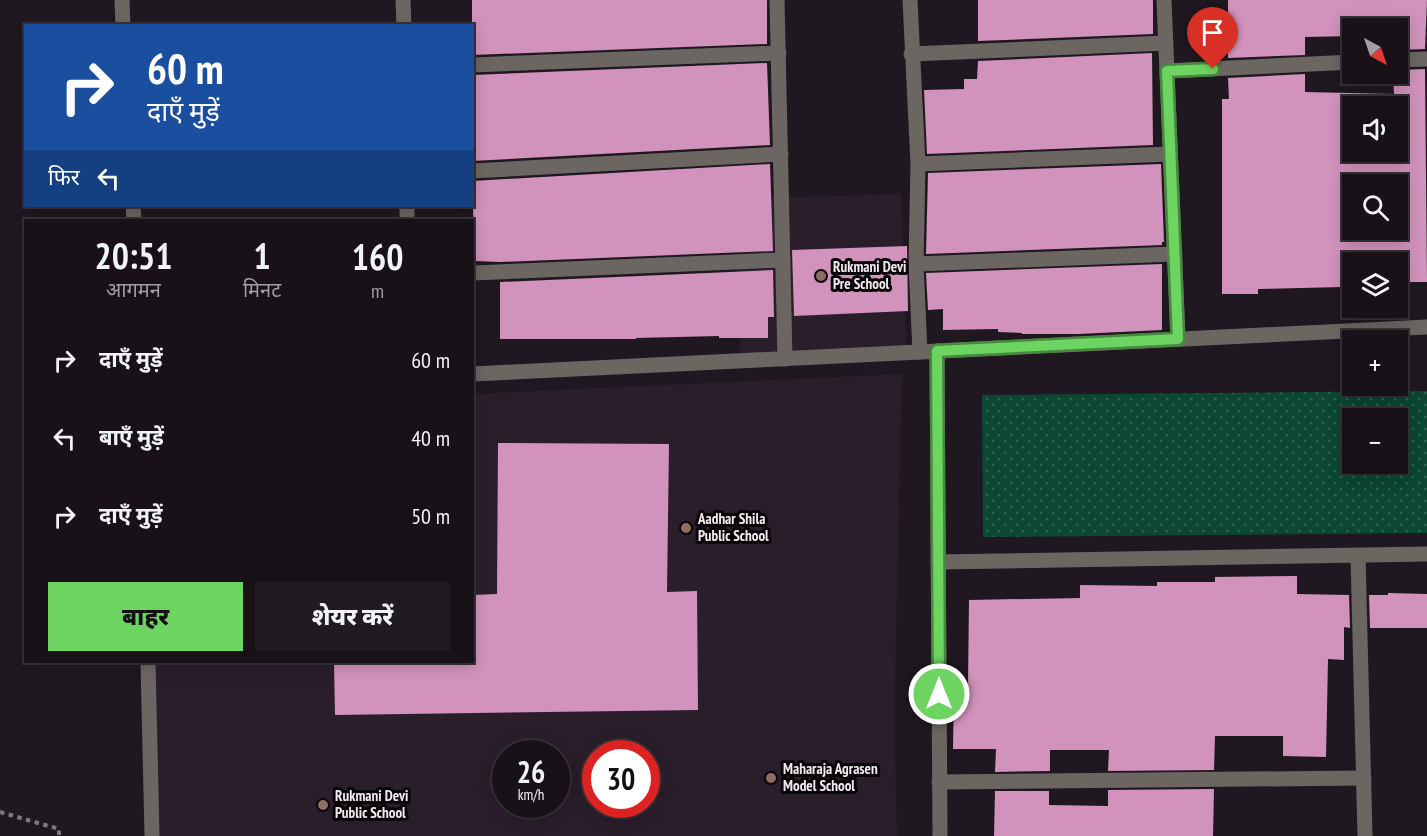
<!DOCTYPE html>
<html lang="hi">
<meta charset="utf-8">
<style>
body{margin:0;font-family:"PT Sans Narrow","Noto Sans Devanagari",sans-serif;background:#211b21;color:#f1f3f6;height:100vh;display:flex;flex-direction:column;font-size:22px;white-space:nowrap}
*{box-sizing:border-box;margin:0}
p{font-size:20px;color:#9f9ea2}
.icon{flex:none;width:33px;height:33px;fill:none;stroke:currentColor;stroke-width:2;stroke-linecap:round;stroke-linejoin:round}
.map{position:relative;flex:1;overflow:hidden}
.side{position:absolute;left:24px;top:219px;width:450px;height:444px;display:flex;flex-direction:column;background:#181218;border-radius:0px;box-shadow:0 3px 15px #0003,0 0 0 2px #363237}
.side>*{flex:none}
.guide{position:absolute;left:24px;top:24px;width:450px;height:183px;border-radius:0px;box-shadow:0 3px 15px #0003,0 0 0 2px #363237;background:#1a4fa0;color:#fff;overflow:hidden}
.needle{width:39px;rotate:140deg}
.tools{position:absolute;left:1342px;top:18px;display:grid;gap:12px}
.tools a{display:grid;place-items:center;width:66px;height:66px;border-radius:0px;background:#181218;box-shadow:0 3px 15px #0003,0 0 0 2px #363237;font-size:30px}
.speed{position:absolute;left:492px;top:740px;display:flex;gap:12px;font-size:30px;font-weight:700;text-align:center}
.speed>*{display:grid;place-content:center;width:78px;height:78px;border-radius:50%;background:#181218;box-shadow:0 3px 15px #0003,0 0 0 2px #363237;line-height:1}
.speed small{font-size:15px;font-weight:400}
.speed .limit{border:9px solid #d22;background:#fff;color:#111}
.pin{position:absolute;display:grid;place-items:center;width:51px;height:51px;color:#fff;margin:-62px -26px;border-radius:50% 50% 50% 0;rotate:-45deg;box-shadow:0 0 6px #0007}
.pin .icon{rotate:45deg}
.me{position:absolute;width:66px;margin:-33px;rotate:0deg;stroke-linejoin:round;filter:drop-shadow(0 0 4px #0008)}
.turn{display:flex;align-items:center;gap:21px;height:126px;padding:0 24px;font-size:27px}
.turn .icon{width:78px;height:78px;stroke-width:2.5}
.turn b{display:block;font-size:42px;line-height:51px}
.then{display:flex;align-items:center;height:57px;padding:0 24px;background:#0003;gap:12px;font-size:22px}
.eta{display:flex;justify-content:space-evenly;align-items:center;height:102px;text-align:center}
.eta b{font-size:36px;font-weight:800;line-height:42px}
.primary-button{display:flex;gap:12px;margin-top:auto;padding:12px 24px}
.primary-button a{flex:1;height:69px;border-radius:0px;background:#6dd361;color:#111;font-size:24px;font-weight:800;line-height:69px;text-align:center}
.primary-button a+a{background:#211b21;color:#f1f3f6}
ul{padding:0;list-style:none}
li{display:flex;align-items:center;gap:18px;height:78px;padding:0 24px}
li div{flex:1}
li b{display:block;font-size:22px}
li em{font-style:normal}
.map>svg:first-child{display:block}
.built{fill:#2b1e2b;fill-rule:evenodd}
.grass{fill:url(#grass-dots);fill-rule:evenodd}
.building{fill:#d192bb;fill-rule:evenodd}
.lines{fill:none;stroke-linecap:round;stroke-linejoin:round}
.path{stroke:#7e777d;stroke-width:4;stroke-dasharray:4.5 4.5;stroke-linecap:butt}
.minor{stroke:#6c6663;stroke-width:15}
.route-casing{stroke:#47893f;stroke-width:15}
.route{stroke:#6dd361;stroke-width:10}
.education-dot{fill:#8d6e63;stroke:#080508;stroke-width:2}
.labels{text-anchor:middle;stroke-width:6;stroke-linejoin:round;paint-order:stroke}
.poi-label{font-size:15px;font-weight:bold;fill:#f1ebf0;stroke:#080508;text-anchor:start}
</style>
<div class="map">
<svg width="1427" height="836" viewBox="0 0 1427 836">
<defs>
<pattern id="grass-dots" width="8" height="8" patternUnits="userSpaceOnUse" patternTransform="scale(1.5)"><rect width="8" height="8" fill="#0b4731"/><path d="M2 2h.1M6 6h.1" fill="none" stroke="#2f624f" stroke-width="1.8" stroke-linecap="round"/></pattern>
</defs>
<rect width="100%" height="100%" fill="#201820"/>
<g class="built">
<path d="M901,194L906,353L741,361L736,199Z"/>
<path d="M902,374L894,720L897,836H153L155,662H472L473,394ZM506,753H556V804H506ZM596,753H646V804H596Z"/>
</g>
<path class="grass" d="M1427,391V533L983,537L982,395ZM1398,418V464H1353V418Z"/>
<g class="building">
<path d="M472,0H767V44L472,55Z"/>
<path d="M978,0H1153V34L978,41Z"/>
<path d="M1228,0H1427L1425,49L1398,50V28H1353V36L1305,37V55L1228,58Z"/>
<path d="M1152,53L1153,145L927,154L924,90L964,89V79H977L978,61Z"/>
<path d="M767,63L770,145L472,161V75Z"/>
<path d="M1425,69L1427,282H1398V262H1353V283H1342V287L1258,289V294H1222V99H1229L1228,78L1305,74V92L1394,94L1393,74H1398V70ZM1353,106H1398V152H1353ZM1353,184H1398V230H1353Z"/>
<path d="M770,164L773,251L500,262L475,261L472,181Z"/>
<path d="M1161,164L1164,242H1162V245L926,254L928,173Z"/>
<path d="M907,246L908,311L794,316L792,250Z"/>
<path d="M1162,264V330L1078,334H1022V333L998,332V329L943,330V309L928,310L926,273Z"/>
<path d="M773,270L774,317H768V338H719V336L636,338V339H500V282Z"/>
<path d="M498,443L669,444L667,592L697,591L698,710L335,715L334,662H472V595L497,594Z"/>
<path d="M1297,576V594L1349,595L1350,628L1344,627V660L1328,659L1326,757L1283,756V736H1215L1214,770L1108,771L1109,750H1050V771L995,772L996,749H953L954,683H968L969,600L1080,598V585L1157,586V582H1215V577Z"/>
<path d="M1388,593L1427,594V628H1370L1369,595H1388Z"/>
<path d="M1214,789L1213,836H994L995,791H1049V805L1108,806V790Z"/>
</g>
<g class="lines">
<path class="path" d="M0,812L59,829V836"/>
<g class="minor">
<path d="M122,0L123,26"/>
<path d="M403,0L404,26"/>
<path d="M777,0L785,359"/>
<path d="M910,0L918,164L916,264L920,352"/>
<path d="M1164,0L1178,339"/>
<path d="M911,54L1166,43"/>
<path d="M1398,60L1427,59"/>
<path d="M472,65L779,53"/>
<path d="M1167,71L1353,62"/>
<path d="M918,164L1170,154"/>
<path d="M472,171L781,154"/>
<path d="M133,206L134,220"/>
<path d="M407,206V220"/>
<path d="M916,264L1175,254"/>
<path d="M472,273L782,260"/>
<path d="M937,351L940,836"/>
<path d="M472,374L1427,327"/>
<path d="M1358,556L1365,836"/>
<path d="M938,562L1427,554"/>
<path d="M148,662L152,836"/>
<path d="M939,782L1364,778"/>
</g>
</g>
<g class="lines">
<g class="route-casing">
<path id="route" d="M939,694L937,351L1178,339L1167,71L1213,69"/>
</g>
<use href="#route" class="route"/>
</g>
<g class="education-dot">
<circle cx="821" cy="276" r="6"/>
<circle cx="686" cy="528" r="6"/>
<circle cx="771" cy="778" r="6"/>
<circle cx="323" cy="805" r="6"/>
</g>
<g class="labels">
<g class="poi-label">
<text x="833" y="272">Rukmani Devi<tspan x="833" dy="17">Pre School</tspan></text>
<text x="698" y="524">Aadhar Shila<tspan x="698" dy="17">Public School</tspan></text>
<text x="783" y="774">Maharaja Agrasen<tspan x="783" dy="17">Model School</tspan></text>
<text x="335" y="801">Rukmani Devi<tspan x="335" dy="17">Public School</tspan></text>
</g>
</g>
</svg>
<div class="tools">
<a><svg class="needle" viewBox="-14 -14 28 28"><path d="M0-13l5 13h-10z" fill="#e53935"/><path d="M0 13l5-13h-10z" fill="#9f9ea2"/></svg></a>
<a><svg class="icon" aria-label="sound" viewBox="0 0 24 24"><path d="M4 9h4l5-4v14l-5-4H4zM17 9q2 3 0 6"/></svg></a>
<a><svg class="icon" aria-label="search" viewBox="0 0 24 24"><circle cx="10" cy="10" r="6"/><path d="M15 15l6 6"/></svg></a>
<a><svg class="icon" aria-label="layers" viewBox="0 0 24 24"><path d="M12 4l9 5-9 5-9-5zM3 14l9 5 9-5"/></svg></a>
<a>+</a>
<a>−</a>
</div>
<div class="speed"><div>26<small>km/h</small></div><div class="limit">30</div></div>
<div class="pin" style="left:1213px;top:69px;background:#d93025"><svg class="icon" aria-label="arrive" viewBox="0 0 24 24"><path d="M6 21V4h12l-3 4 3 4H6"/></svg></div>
<svg class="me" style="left:939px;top:694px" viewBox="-20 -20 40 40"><circle r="17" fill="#6dd361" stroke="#fff" stroke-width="3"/><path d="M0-11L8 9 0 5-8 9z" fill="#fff"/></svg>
<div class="guide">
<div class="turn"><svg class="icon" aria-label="right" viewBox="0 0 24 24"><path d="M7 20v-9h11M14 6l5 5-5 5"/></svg><div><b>60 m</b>दाएँ मुड़ें</div></div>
<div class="then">फिर<svg class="icon" aria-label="left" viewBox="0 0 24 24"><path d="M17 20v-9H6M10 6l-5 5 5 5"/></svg></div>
</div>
<section class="side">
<div class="eta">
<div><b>20:51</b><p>आगमन</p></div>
<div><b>1</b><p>मिनट</p></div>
<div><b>160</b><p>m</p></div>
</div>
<ul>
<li><svg class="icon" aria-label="right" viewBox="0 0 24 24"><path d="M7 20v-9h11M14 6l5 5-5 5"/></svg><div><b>दाएँ मुड़ें</b></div><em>60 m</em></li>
<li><svg class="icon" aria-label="left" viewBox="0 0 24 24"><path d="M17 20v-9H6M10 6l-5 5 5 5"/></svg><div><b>बाएँ मुड़ें</b></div><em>40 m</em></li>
<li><svg class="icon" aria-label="right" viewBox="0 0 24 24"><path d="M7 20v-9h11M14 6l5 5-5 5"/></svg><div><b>दाएँ मुड़ें</b></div><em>50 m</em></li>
</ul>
<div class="primary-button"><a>बाहर</a><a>शेयर करें</a></div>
</section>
</div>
